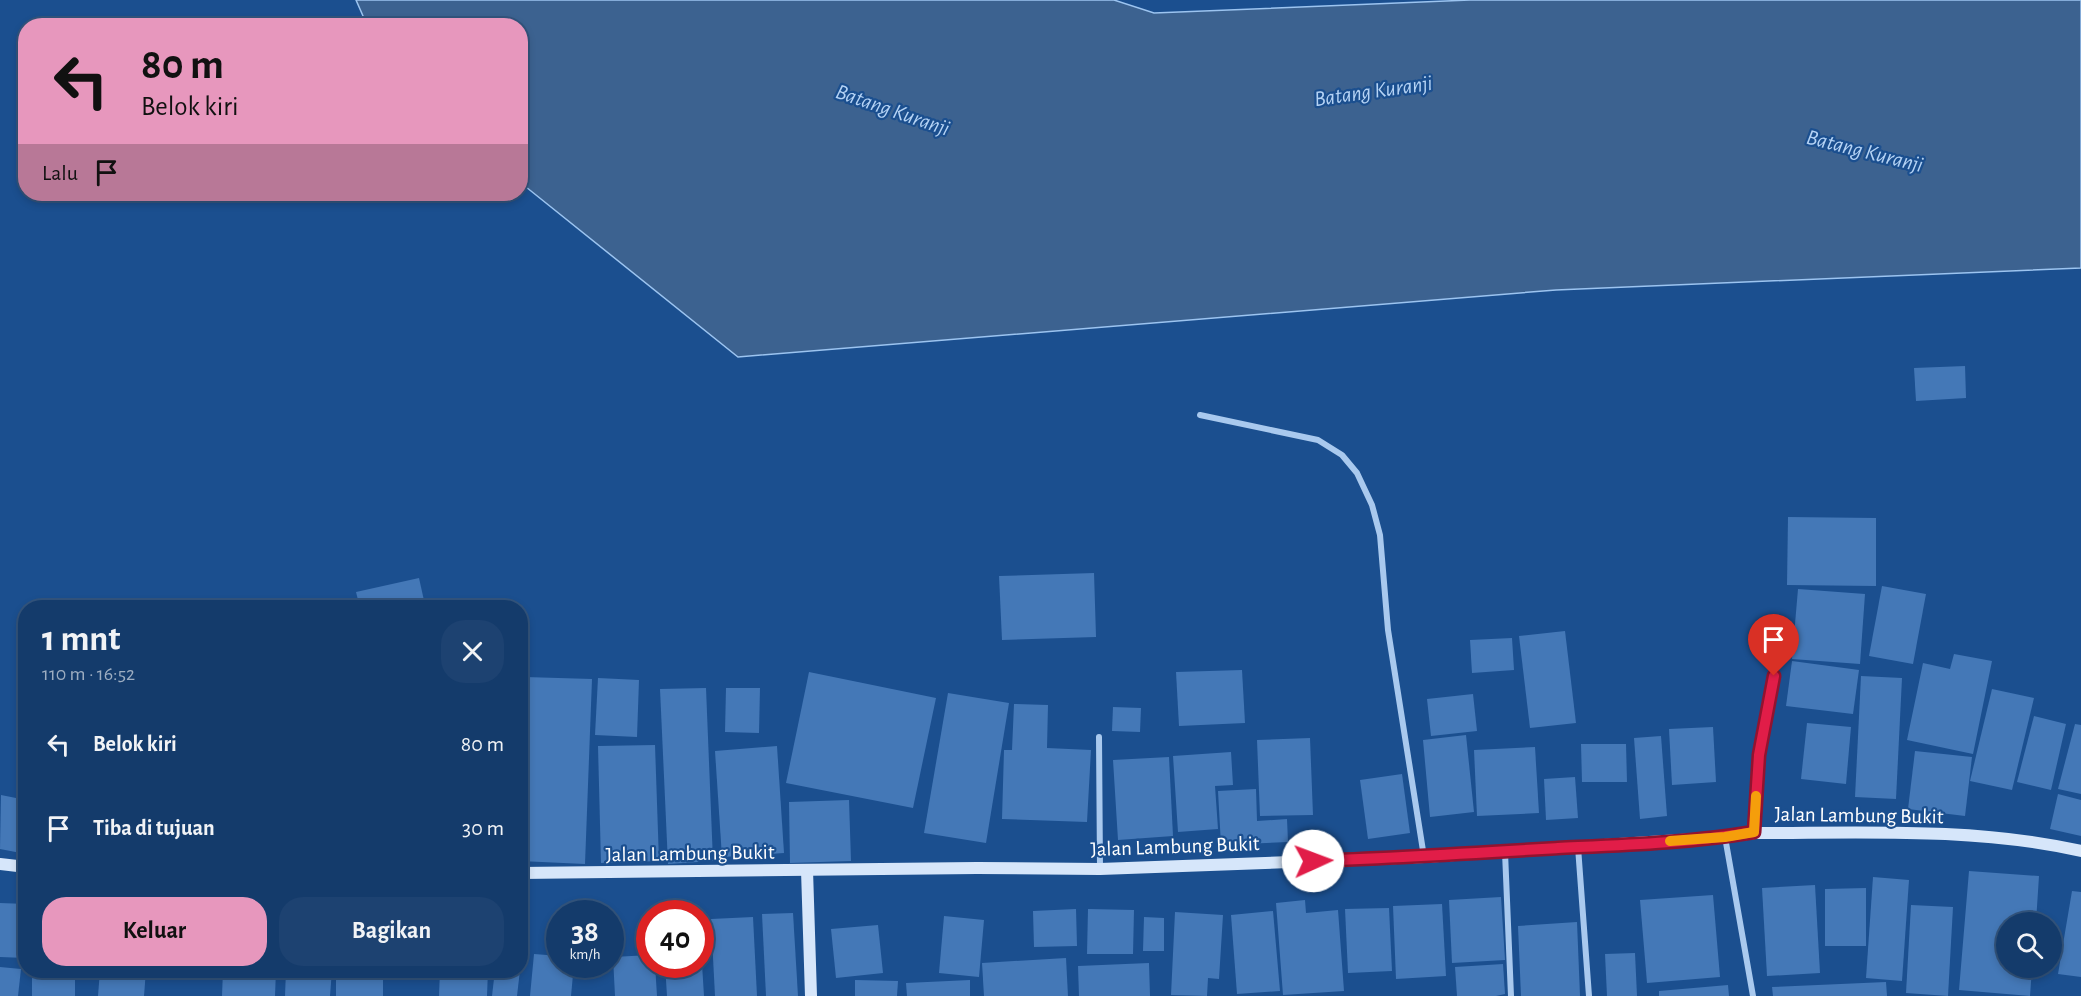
<!DOCTYPE html>
<html lang="id">
<meta charset="utf-8">
<style>
body{margin:0;font-family:"Alegreya Sans",sans-serif;background:#1d4271;color:#f1f3f6;height:100vh;display:flex;flex-direction:column;font-size:22px;white-space:nowrap}
*{box-sizing:border-box;margin:0}
p{font-size:20px;color:#9dadc1}
.icon{flex:none;width:33px;height:33px;fill:none;stroke:currentColor;stroke-width:2;stroke-linecap:round;stroke-linejoin:round}
.map{position:relative;flex:1;overflow:hidden}
.sheet{position:absolute;left:18px;top:600px;width:510px;height:378px;display:flex;flex-direction:column;background:#143b6b;border-radius:24px;box-shadow:0 3px 9px #0003,0 0 0 2px #33557e}
.sheet>*{flex:none}
.hud{position:absolute;left:18px;top:18px;width:510px;height:183px;border-radius:24px;box-shadow:0 3px 9px #0003,0 0 0 2px #33557e;background:#e797bd;color:#111;overflow:hidden}
.buttons{position:absolute;left:1996px;top:912px;display:grid;gap:12px}
.buttons a{display:grid;place-items:center;width:66px;height:66px;border-radius:50%;background:#143b6b;box-shadow:0 3px 9px #0003,0 0 0 2px #33557e;font-size:30px}
.speed{position:absolute;left:546px;top:900px;display:flex;gap:12px;font-size:30px;font-weight:700;text-align:center}
.speed>*{display:grid;place-content:center;width:78px;height:78px;border-radius:50%;background:#143b6b;box-shadow:0 3px 9px #0003,0 0 0 2px #33557e;line-height:1}
.speed small{font-size:15px;font-weight:400}
.speed .limit{border:9px solid #d22;background:#fff;color:#111}
.pin{position:absolute;display:grid;place-items:center;width:51px;height:51px;color:#fff;margin:-62px -26px;border-radius:50% 50% 50% 0;rotate:-45deg;box-shadow:0 0 6px #0007}
.pin .icon{rotate:45deg}
.me{position:absolute;width:66px;margin:-33px;rotate:88deg;stroke-linejoin:round;filter:drop-shadow(0 0 4px #0008)}
.turn{display:flex;align-items:center;gap:21px;height:126px;padding:0 24px;font-size:27px}
.turn .icon{width:78px;height:78px;stroke-width:2.5}
.turn b{display:block;font-size:42px;line-height:51px}
.then{display:flex;align-items:center;height:57px;padding:0 24px;background:#0003;gap:12px;font-size:22px}
.round{display:grid;place-items:center;flex:none;width:63px;height:63px;border-radius:24px;background:#1d4271}
.overview{display:flex;align-items:center;justify-content:space-between;height:102px;padding:0 24px}
h1{font-size:36px;font-weight:700;line-height:45px}
.action{display:flex;gap:12px;margin-top:auto;padding:12px 24px}
.action a{flex:1;height:69px;border-radius:24px;background:#e797bd;color:#111;font-size:24px;font-weight:700;line-height:69px;text-align:center}
.action a+a{background:#1d4271;color:#f1f3f6}
ul{padding:0;list-style:none}
li{display:flex;align-items:center;gap:18px;height:84px;padding:0 24px}
li div{flex:1}
li b{display:block;font-size:22px}
li em{font-style:normal}
.map>svg:first-child{display:block}
.water{fill:#3c6290;stroke:#9cc4f0;stroke-width:1.5}
.building{fill:#4478b7}
.lines{fill:none;stroke-linecap:round;stroke-linejoin:round}
.street{stroke:#a9c9ee;stroke-width:6}
.secondary{stroke:#d6e6fa;stroke-width:12}
.route-casing{stroke:#92132f;stroke-width:15}
.route{stroke:#e11d48;stroke-width:10}
.slow{stroke:#f59e0b;stroke-width:10}
.labels{text-anchor:middle;stroke-width:4.5;stroke-linejoin:round;paint-order:stroke}
.street-label{font-size:21px;fill:#fff;stroke:#1b4f8f}
.water-label{font-size:22px;font-style:italic;fill:#b5d3f5;stroke:#1b4f8f}
</style>
<div class="map">
<svg width="2081" height="996" viewBox="0 0 2081 996">
<rect width="100%" height="100%" fill="#1b4f8f"/>
<path class="water" d="M356,0H1114L1154,13L1470,0H2081V268L1556,290L738,357L521,183L520,26L367,25Z"/>
<g class="building">
<path d="M1965,366L1966,398L1916,401L1914,368Z"/>
<path d="M1788,517L1876,518V586L1787,585Z"/>
<path d="M1094,573L1096,637L1002,640L999,576Z"/>
<path d="M419,578L425,605L413,608H360L356,592Z"/>
<path d="M1882,586L1926,594L1913,664L1869,656Z"/>
<path d="M1798,589L1865,594L1860,664L1792,659Z"/>
<path d="M1565,631L1576,723L1530,728L1519,636Z"/>
<path d="M1512,638L1514,670L1472,673L1470,640Z"/>
<path d="M1954,654L1992,661L1973,754L1907,740L1923,663L1950,669Z"/>
<path d="M1792,661L1859,670L1853,714L1786,706Z"/>
<path d="M1242,670L1245,723L1179,726L1176,672Z"/>
<path d="M809,672L936,698L913,808L786,783Z"/>
<path d="M1861,676L1902,678L1896,799L1855,797Z"/>
<path d="M525,677L592,679L585,864L520,861V793Z"/>
<path d="M598,678L639,680L637,737L595,735Z"/>
<path d="M706,688L713,861L668,864L660,689Z"/>
<path d="M726,688H760L759,733L725,732Z"/>
<path d="M1992,689L2034,698L2012,790L1970,781Z"/>
<path d="M948,693L1009,703L986,843L924,833Z"/>
<path d="M1473,694L1477,731L1431,736L1427,699Z"/>
<path d="M1014,704L1048,705L1047,748L1091,750L1087,822L1002,819L1004,750H1012Z"/>
<path d="M1113,707L1141,708L1140,732L1112,731Z"/>
<path d="M2034,716L2066,724L2051,790L2017,782Z"/>
<path d="M1807,723L1851,727L1846,784L1801,779Z"/>
<path d="M2075,724L2081,725V794L2058,789Z"/>
<path d="M1713,727L1716,782L1672,785L1669,729Z"/>
<path d="M1466,735L1474,812L1430,817L1423,740Z"/>
<path d="M1661,736L1667,816L1640,819L1634,738Z"/>
<path d="M1310,738L1313,815L1260,816L1257,740Z"/>
<path d="M1581,744H1626L1627,782H1582Z"/>
<path d="M655,745L659,861L601,863L598,746Z"/>
<path d="M777,746L784,853L722,857L715,751Z"/>
<path d="M1535,747L1539,813L1477,816L1474,750Z"/>
<path d="M1915,751L1972,757L1965,816L1908,809Z"/>
<path d="M1231,752L1233,785L1215,786L1218,829L1178,832L1173,756Z"/>
<path d="M1169,757L1173,836L1118,840L1113,760Z"/>
<path d="M1402,774L1410,833L1368,839L1360,780Z"/>
<path d="M1575,777L1578,818L1546,820L1544,779Z"/>
<path d="M1256,789L1257,821L1287,819L1288,842L1221,845L1218,791Z"/>
<path d="M2058,794L2081,800V836L2050,829Z"/>
<path d="M1,795L26,800V854L0,849Z"/>
<path d="M849,800L851,861L790,863L789,802Z"/>
<path d="M1969,871L2039,876L2036,922H2007V968H2032L2030,996L1959,990Z"/>
<path d="M1873,877L1909,880L1902,981L1866,978Z"/>
<path d="M1815,885L1820,973L1767,976L1762,888Z"/>
<path d="M1866,888V946H1825V889Z"/>
<path d="M2072,891L2081,892V977L2058,974Z"/>
<path d="M1713,895L1720,977L1647,983L1640,900Z"/>
<path d="M1501,897L1505,960L1452,963L1449,900Z"/>
<path d="M1305,900L1306,913L1338,910L1344,991L1283,995L1276,903Z"/>
<path d="M0,903L26,904V958L0,957Z"/>
<path d="M1442,904L1446,976L1396,979L1393,906Z"/>
<path d="M1911,905L1953,907L1948,996L1906,993Z"/>
<path d="M1389,908L1392,971L1348,973L1345,909Z"/>
<path d="M1076,909L1077,946L1034,947L1033,911Z"/>
<path d="M1088,909L1134,910L1133,954H1087Z"/>
<path d="M1273,911L1280,991L1237,994L1231,915Z"/>
<path d="M1175,912L1223,915L1219,979L1208,978L1207,996L1171,995Z"/>
<path d="M793,913L798,996H766L762,914Z"/>
<path d="M944,916L984,920L979,977L939,973Z"/>
<path d="M753,917L757,996H715L711,919Z"/>
<path d="M1144,917L1164,918V951H1143Z"/>
<path d="M1577,922L1580,996H1521L1518,926Z"/>
<path d="M878,925L883,973L836,978L831,929Z"/>
<path d="M1635,953L1637,996H1607L1605,954Z"/>
<path d="M534,954L560,956V964H574L571,996H530Z"/>
<path d="M650,955V964H655L657,996H615L613,957Z"/>
<path d="M1066,958L1068,996H984L982,963Z"/>
<path d="M1149,963L1150,996H1079L1078,966Z"/>
<path d="M665,964H702L704,996H667Z"/>
<path d="M1503,964L1505,994L1496,996H1457L1455,967Z"/>
<path d="M0,967L21,969L18,996H0Z"/>
<rect x="32" y="970" width="43" height="26"/>
<path d="M100,970H146L144,996H98Z"/>
<path d="M223,970H276L275,996H222Z"/>
<path d="M286,970H332L330,996H285Z"/>
<path d="M440,970H488L487,996H439Z"/>
<path d="M495,970H520L517,996H492Z"/>
<path d="M336,973L383,975V996H336Z"/>
<path d="M855,980L898,981L897,996H855Z"/>
<path d="M970,980V996H907L906,983Z"/>
<path d="M1886,982L1887,996H1773L1772,987Z"/>
<path d="M1728,985L1729,996H1659V991Z"/>
</g>
<g class="lines">
<g class="street">
<path d="M1200,415L1318,440L1342,455L1357,473L1372,505L1380,535L1388,630L1424,857"/>
<path d="M1099,737L1100,869"/>
<path d="M1754,833L1759,755L1774,676"/>
<path d="M1725,837L1753,996"/>
<path d="M1578,847L1589,996"/>
<path d="M1505,852L1511,996"/>
</g>
<g class="secondary">
<path d="M0,864L26,867"/>
<path d="M807,870L811,996"/>
<path d="M520,873L977,868L1100,869L1424,857L1725,837L1754,833C1862,833 1975,827 2081,851"/>
</g>
</g>
<g class="lines">
<g class="route-casing">
<path id="route" d="M1313,861C1395,858 1476,853 1558,848C1623,845 1689,843 1754,832L1759,755L1774,676"/>
</g>
<use href="#route" class="route"/>
<path class="slow" d="M1670,841L1725,837L1754,832L1756,796"/>
</g>
<g class="labels">
<g class="street-label">
<text transform="translate(1859 815) rotate(1)" y="7">Jalan Lambung Bukit</text>
<text transform="translate(1175 846) rotate(-2)" y="7">Jalan Lambung Bukit</text>
<text transform="translate(690 853) rotate(-1)" y="7">Jalan Lambung Bukit</text>
</g>
<g class="water-label">
<text transform="translate(1373 90) rotate(-8)" y="8">Batang Kuranji</text>
<text transform="translate(893 109) rotate(19)" y="8">Batang Kuranji</text>
<text transform="translate(1865 150) rotate(14)" y="8">Batang Kuranji</text>
</g>
</g>
</svg>
<div class="buttons">
<a><svg class="icon" aria-label="search" viewBox="0 0 24 24"><circle cx="10" cy="10" r="6"/><path d="M15 15l6 6"/></svg></a>
</div>
<div class="speed"><div>38<small>km/h</small></div><div class="limit">40</div></div>
<div class="pin" style="left:1774px;top:676px;background:#d93025"><svg class="icon" aria-label="arrive" viewBox="0 0 24 24"><path d="M6 21V4h12l-3 4 3 4H6"/></svg></div>
<svg class="me" style="left:1313px;top:861px" viewBox="-20 -20 40 40"><circle r="19" fill="#fff"/><path d="M0-13L10 11 0 6-10 11z" fill="#e11d48"/></svg>
<div class="hud">
<div class="turn"><svg class="icon" aria-label="left" viewBox="0 0 24 24"><path d="M17 20v-9H6M10 6l-5 5 5 5"/></svg><div><b>80 m</b>Belok kiri</div></div>
<div class="then">Lalu<svg class="icon" aria-label="arrive" viewBox="0 0 24 24"><path d="M6 21V4h12l-3 4 3 4H6"/></svg></div>
</div>
<section class="sheet">
<div class="overview"><div><h1>1 mnt</h1><p>110 m · 16:52</p></div><a class="round"><svg class="icon" aria-label="close" viewBox="0 0 24 24"><path d="M6 6l12 12M18 6L6 18"/></svg></a></div>
<ul>
<li><svg class="icon" aria-label="left" viewBox="0 0 24 24"><path d="M17 20v-9H6M10 6l-5 5 5 5"/></svg><div><b>Belok kiri</b></div><em>80 m</em></li>
<li><svg class="icon" aria-label="arrive" viewBox="0 0 24 24"><path d="M6 21V4h12l-3 4 3 4H6"/></svg><div><b>Tiba di tujuan</b></div><em>30 m</em></li>
</ul>
<div class="action"><a>Keluar</a><a>Bagikan</a></div>
</section>
</div>
